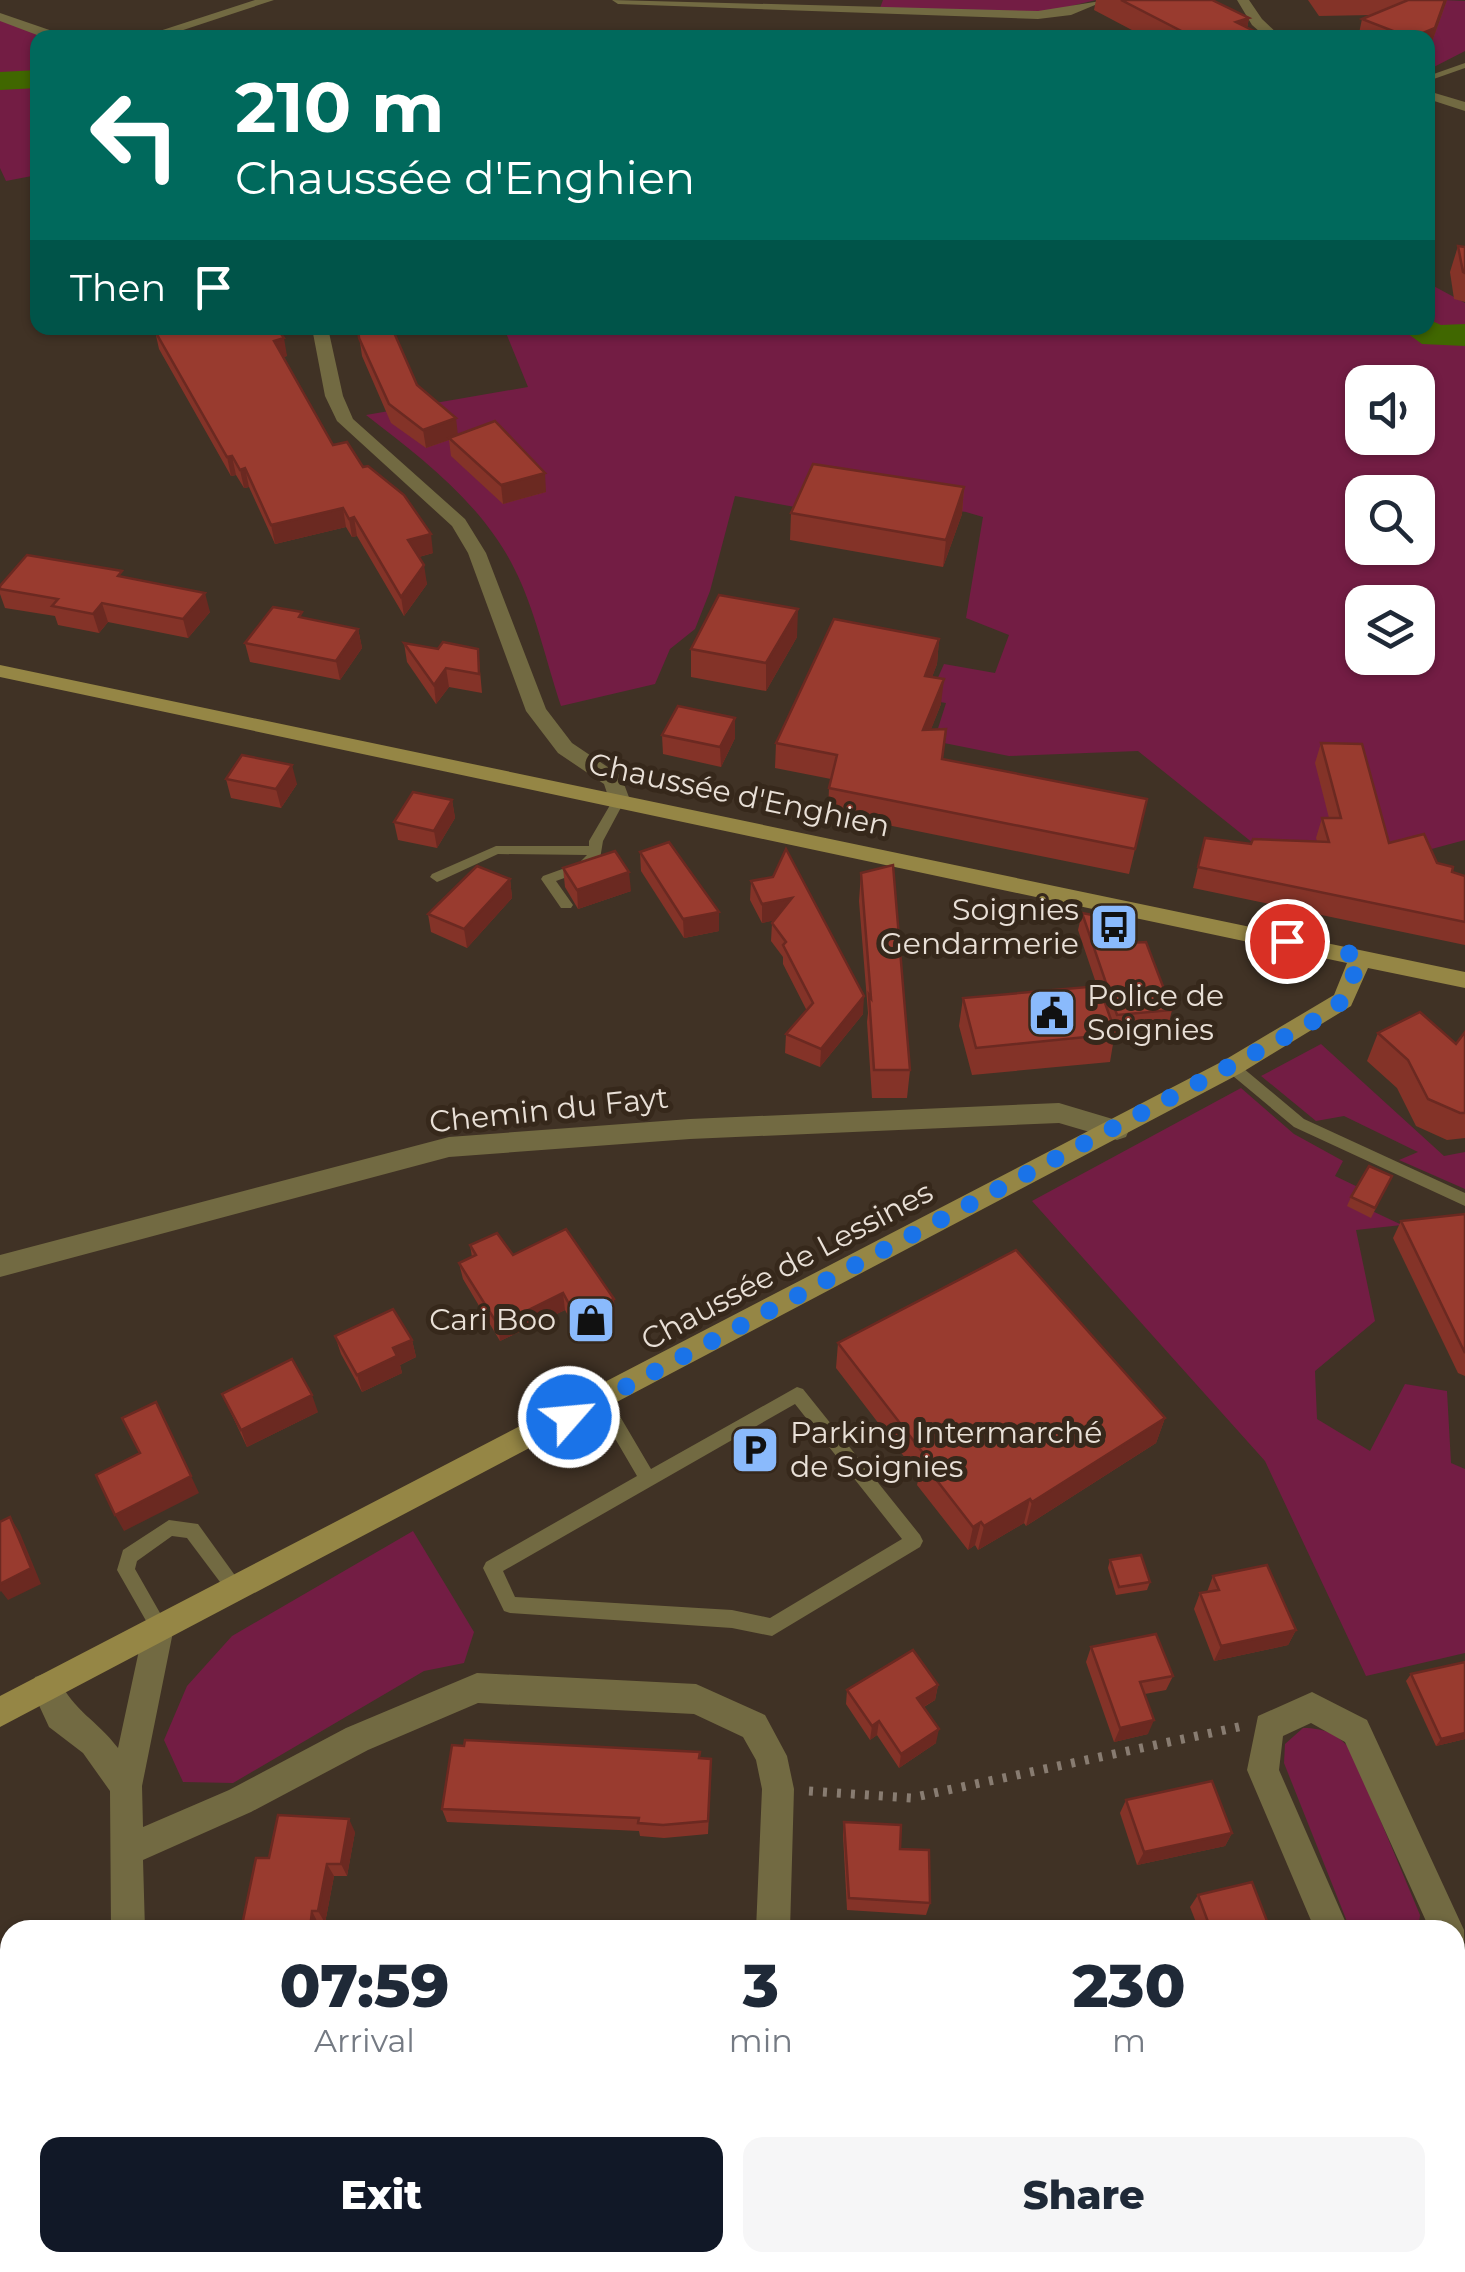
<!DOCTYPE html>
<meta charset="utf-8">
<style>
body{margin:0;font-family:Montserrat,sans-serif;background:#f6f6f7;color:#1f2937;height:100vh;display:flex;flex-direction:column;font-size:38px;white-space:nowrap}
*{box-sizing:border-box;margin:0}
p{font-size:32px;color:#747a83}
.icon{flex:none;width:55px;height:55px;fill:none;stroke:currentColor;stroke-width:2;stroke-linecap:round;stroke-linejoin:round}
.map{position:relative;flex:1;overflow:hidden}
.details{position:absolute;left:0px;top:1920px;width:1465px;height:352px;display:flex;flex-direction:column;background:#fff;border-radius:30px 30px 0 0;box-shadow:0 2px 8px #0004}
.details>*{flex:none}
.banner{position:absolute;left:30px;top:30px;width:1405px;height:305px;border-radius:20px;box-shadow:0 2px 8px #0004;background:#00695c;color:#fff;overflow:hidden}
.fabs{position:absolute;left:1345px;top:365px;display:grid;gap:20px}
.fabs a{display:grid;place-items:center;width:90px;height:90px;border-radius:20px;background:#fff;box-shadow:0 2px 8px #0004;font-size:50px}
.pin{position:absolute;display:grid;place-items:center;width:85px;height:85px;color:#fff;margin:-42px;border:5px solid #fff;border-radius:50%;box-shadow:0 2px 10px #0007}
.me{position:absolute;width:110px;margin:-55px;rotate:63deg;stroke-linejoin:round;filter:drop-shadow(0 0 8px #0008)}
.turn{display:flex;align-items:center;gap:35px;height:210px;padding:0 40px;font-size:45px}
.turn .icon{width:130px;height:130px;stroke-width:2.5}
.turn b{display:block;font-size:70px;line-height:85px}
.then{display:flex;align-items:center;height:95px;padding:0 40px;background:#0003;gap:20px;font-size:38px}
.eta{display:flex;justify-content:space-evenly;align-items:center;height:170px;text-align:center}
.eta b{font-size:60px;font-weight:800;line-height:70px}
.primary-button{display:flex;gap:20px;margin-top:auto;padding:20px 40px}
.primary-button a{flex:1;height:115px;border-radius:20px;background:#111827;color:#fff;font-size:40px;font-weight:800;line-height:115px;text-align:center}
.primary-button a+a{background:#f6f6f7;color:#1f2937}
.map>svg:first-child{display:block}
.green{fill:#731d44;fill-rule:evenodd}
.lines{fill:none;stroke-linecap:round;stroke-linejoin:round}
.river{fill:#406700;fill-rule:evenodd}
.path{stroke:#887c71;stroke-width:9;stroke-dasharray:4 10;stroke-linecap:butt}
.lane{fill:#726a42;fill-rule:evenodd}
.street{fill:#726a42;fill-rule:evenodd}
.secondary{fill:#958645;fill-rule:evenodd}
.wall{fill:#843328}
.shaded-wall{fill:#6b2921}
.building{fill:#993b2f;stroke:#6b2921;stroke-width:2.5}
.route{stroke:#1a73e8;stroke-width:18;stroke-dasharray:0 32.4}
.labels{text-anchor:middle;stroke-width:10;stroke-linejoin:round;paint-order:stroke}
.street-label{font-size:30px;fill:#e9e0d7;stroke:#36281b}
.poi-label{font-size:30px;fill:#e9e0d7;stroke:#36281b;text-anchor:end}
</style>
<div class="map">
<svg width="1465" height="2272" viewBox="0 0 1465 2272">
<rect width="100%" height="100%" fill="#403225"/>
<g class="green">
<path d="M883,0H1096L1046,12L880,8Z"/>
<path d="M1442,0L1465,1V51L1428,70V38L1371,37L1357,31L1438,18Z"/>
<path d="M0,20L47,37L38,38L37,175L6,181L0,168Z"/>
<path d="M1428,283L1465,303V840L1387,861L1361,763H1319L1342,861L1273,859L1138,751L1009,756L934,741L946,703L928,700L944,664L995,673L1009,635L966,618L983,517L966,512L819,490L806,509L735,496L710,591L695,629L670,649L655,684L561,706C546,661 535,609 514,568C482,504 422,458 366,415L528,387L504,328H1428ZM1362,382H1418V438H1362ZM1362,492H1418V548H1362ZM1362,602H1418V658H1362Z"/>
<path d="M1321,1044L1444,1156L1465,1152V1189L1399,1160L1418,1152L1344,1116L1316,1121L1261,1076Z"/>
<path d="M1241,1088L1294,1134L1343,1161L1335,1176L1360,1188L1353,1202L1402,1225L1356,1230L1375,1321L1315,1371L1317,1419L1370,1451L1405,1384L1447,1391L1451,1463L1465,1469V1653L1366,1676L1265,1461L1032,1201Z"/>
<path d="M413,1531L474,1632L464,1663L424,1671L233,1783L183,1782L164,1740L187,1686L232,1636Z"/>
<path d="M1303,1728C1325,1728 1337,1734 1351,1750L1420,1915L1418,1930L1350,1929L1284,1763L1285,1744Z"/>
<path d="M1037,2263H1237L1204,2272H1038Z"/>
</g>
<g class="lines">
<g class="river">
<path d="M38,70V88L0,90V72Z"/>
<path d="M1428,319L1441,325L1465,324V346L1422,344L1400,328H1428Z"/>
</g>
<path class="path" d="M809,1791L911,1798L1243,1726"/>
<g class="lane">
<path d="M1465,63V68L1428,81V76Z"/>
<path d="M619,796L625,800L603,841L600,859L589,869L556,881L573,905L571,908H561L541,879L543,876L579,863L587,855L498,854L442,880L437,882L430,877L432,874L496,846H589V841L613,800Z"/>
<path d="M1232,1062L1237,1063L1304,1119L1465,1193V1206L1294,1127L1227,1071L1225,1067Z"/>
<path d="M797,1387L803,1389L920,1535L923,1541L920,1547L772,1636L732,1628L510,1613L504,1611L483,1568L486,1562L637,1476L596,1406L594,1401L596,1396L602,1394L608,1396L651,1469ZM795,1404L902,1539L770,1618L732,1610L515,1597L503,1571Z"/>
<path d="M169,1520L198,1524L244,1588L241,1594L235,1596L229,1594L187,1538L172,1536L137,1561L135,1569L168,1627L165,1633L159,1636L153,1633L117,1570L123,1550Z"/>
</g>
<g class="street">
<path d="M255,0H274L159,38H138Z"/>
<path d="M612,0L1038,11L1107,0L1071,15L1038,19L618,4Z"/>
<path d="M1237,0H1249L1262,19L1282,38H1267L1252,25Z"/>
<path d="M0,13L64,35L65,38H45L0,21Z"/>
<path d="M1428,91L1465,102V111L1428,99Z"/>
<path d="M312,328H328L343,396L353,419L465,519L486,553L546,709L572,743L621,776L630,800L627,805H611L604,784L558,753L526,711L468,553L452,526L337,421L325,396Z"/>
<path d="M1059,1103L1126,1123L1129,1130L1126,1137L1117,1140L1059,1123L690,1139L449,1157L0,1277V1255L449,1137L690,1119Z"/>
<path d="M159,1613L170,1617L174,1627L142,1786L143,1827L229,1790L346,1728L477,1673L696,1684L765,1715L787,1756L794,1789L790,1930H756L762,1789L756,1760L743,1737L694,1714L478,1703L368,1750L251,1812L143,1860L145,1930H111L110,1791L83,1753L49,1727L31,1688L35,1677L46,1673L57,1677C76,1714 95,1718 118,1748L144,1627L148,1617Z"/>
<path d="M1312,1692L1367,1720L1464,1930L1465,1989L1455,1985V1930H1430L1345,1742L1311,1723L1283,1736L1279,1770L1349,1930H1315L1247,1770L1258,1716Z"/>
<rect x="111" y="2262" width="38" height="10"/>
<rect x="744" y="2262" width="38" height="10"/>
</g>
<path class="secondary" d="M0,665L1465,972V988L1368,968L1351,1006L1241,1073L0,1727V1696L1223,1061L1334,995L1347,963L0,677Z"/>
</g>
<g class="wall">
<path d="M1096,0H1212L1249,18L1247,28L1268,38H1147L1094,10Z"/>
<path d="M1308,0H1447L1428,53V38H1358L1362,19L1372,15L1319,16Z"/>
<path d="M1458,246L1465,247V302L1454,299L1450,272Z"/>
<path d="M156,328H277L287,356L283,357L333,445L363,467L433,553L419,557L427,584L404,616L357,536L352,537L346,527L275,544L249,487L244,488L236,475L231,476L159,349L155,331H157Z"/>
<path d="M358,328L417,385L458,434L546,492L503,504L451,456L449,440L426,448L391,423L362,356Z"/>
<path d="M964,487L962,514L943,567L790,540L791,513Z"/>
<path d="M124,577L210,612L188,638L108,622L99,633L58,625L55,616L5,608L0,594V586Z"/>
<path d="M303,618L358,629L362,648L340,680L250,662L245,643Z"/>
<path d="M797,637L766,691L691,677V649Z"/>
<path d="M939,639L937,664L932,677L941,704L931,729L942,759L1147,799L1129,874L828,813L829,788L831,779L775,768L776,743Z"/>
<path d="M404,643L438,649H478L482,693L449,687L436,704L407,662Z"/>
<path d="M735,718V738L721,767L663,754L662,735Z"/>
<path d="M1321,743L1389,843L1437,863L1452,872L1465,876V945L1193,888L1205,838L1251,844L1317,841L1316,838L1322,818H1329L1315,763Z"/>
<path d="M226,779L297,784L281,808L231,798Z"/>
<path d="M452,800L455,818L437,848L398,840L394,822Z"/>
<path d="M640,852L719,931L684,938L641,871Z"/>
<path d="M563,868L631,891L578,909L565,887Z"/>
<path d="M861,873L910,1070L907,1098H872L867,1022L868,1013L859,901Z"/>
<path d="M510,879L512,898L467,948L431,932L428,914Z"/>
<path d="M751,881L863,1014L820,1067L785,1053L786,1034L807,1011L783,964V957L771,941L772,923L774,920L762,923L750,900Z"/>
<path d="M1082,913L1172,1010L1168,1027L1115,1032L1110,1062L972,1075L959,1026L963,998L1097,986L1078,930Z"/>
<path d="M1465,1032V1138L1447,1140L1416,1126L1397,1088L1367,1061L1378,1033L1456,1044Z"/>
<path d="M1392,1176L1371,1218L1347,1206L1351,1197Z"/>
<path d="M1465,1214V1376L1458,1373L1393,1238L1401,1221Z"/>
<path d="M470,1245L513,1255L615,1316L577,1332L565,1310L500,1341L463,1279L459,1263L472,1257Z"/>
<path d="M335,1336L412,1340L416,1357L400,1365L402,1373L362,1392L341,1354Z"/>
<path d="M838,1343L1165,1418L1156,1443L1026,1526L1024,1523L978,1550L975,1545L968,1550L917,1485L919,1476L836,1368Z"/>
<path d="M222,1394L318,1412L247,1447Z"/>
<path d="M1110,1560L1150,1582L1147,1590L1116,1595L1108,1568Z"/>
<path d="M1213,1576L1296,1630L1288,1645L1214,1661L1194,1609L1200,1593L1207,1592Z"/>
<path d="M1091,1647L1173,1676L1166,1690L1145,1694L1148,1734L1114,1742L1086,1662Z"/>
<path d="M1411,1674L1465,1739L1436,1746L1406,1681Z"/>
<path d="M938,1685L935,1700L924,1707L936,1743L899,1768L877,1735L870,1740L846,1704L847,1690Z"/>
<path d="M700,1752V1758L711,1772L708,1834L664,1838L640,1836L639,1831L447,1822L442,1809Z"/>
<path d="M1126,1800L1232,1833L1225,1846L1137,1865L1120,1813Z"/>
<path d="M844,1822L930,1903L926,1915L847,1910L843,1835Z"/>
<path d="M355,1832L347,1876H334L325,1923H318L269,1858Z"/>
<path d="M1198,1895L1263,1927L1265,1930H1199L1190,1907Z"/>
</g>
<g class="shaded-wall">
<path d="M1445,0H1447L1428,53V38H1414Z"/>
<path d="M1249,18L1245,38L1236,22Z"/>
<path d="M284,338L287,356L277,359L274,341Z"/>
<path d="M456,418L458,436L449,438V440L426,448L423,430Z"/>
<path d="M232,456L236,475L231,476L227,457Z"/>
<path d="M245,468L249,487L244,488L240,470Z"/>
<path d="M545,473L546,492L503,504L501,485Z"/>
<path d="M964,487L962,514L943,567L946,540Z"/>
<path d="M343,508L346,527L275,544L271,525Z"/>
<path d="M354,517L357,536L352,537L349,519Z"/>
<path d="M431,534L433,553L411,559L408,540Z"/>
<path d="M424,565L427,584L404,616L401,597Z"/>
<path d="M205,593L210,612L188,638L183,619Z"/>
<path d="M102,603L108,622L99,633L93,614Z"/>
<path d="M798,609L797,637L766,691V663Z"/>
<path d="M358,629L362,648L340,680L336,661Z"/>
<path d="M939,639L937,664L923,701L925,676Z"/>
<path d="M446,668L449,687L436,704L434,685Z"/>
<path d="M944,679L941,704L921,755L923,730Z"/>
<path d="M735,718V738L721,767L720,747Z"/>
<path d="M292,765L297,784L281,808L276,789Z"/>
<path d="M452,800L455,818L437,848L434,831Z"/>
<path d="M629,872L631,891L578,909L577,890Z"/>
<path d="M510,879L512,898L467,948L464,929Z"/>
<path d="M792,898L791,917L762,923V904Z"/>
<path d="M719,912V931L684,938L683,919Z"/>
<path d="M864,996L863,1014L820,1067L821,1049Z"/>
<path d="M563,1293L565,1310L500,1341L498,1325Z"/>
<path d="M614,1299L615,1316L577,1332L575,1315Z"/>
<path d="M412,1340L416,1357L400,1365L402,1373L362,1392L357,1375L393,1348Z"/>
<path d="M312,1395L318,1412L247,1447L241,1430Z"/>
<path d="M1165,1418L1156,1443L1026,1526L1032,1502Z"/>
<path d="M191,1476L199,1493L124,1531L115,1515Z"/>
<path d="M1030,1499L1024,1523L978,1550L984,1526Z"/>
<path d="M10,1517L20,1533L41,1584L8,1600L1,1591L0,1592V1584Z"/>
<path d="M981,1522L975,1545L968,1550L973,1527Z"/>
<path d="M1296,1630L1288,1645L1214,1661L1221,1646Z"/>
<path d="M938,1685L935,1700L915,1712L917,1698Z"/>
<path d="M1154,1720L1148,1734L1114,1742L1120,1728Z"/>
<path d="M879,1721L877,1735L870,1740L872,1726Z"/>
<path d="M939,1729L936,1743L899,1768L901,1754Z"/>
<path d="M1465,1733V1739L1436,1746L1441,1739Z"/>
<path d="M349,1819L355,1832L347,1876L341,1864Z"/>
<path d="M1232,1833L1225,1846L1137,1865L1144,1852Z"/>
<path d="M327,1864L334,1876L325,1923L318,1911Z"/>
<path d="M312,1911L318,1923V1930H310Z"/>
<path d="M0,2088L10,2095L7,2242L0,2238Z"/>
<path d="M309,2262H318L316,2272H307Z"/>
</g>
<g class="building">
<path d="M1121,0H1212L1249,18L1236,22L1268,38H1195Z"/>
<path d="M1408,0H1445L1435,28L1411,38L1362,19Z"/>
<path d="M1458,246L1465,247V273L1463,272Z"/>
<path d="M157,328H277L284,338L274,341L333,445L347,442L363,467L368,466L404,495L431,534L408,540L424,565L401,597L354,517L349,519L343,508L271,525L245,468L240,470L232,456L227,457L155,331L159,330Z"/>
<path d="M358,328H392L417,385L456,418L423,430L389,404L359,338Z"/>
<path d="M495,421L545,473L501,485L449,438Z"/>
<path d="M813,464L964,487L946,540L791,513Z"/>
<path d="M27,555L122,571L118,576L205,593L183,619L102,603L93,614L52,606L58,599L0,589V586Z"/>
<path d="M719,595L798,609L766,663L691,649Z"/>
<path d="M273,607L302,612L299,617L358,629L336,661L245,643Z"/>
<path d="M834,619L939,639L925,676L944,679L923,730L946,729L942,759L1147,799L1135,849L829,788L837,755L776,743Z"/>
<path d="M443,642L478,649L479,674L446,668L434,685L404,643L438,649Z"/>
<path d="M678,706L735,718L720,747L662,735Z"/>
<path d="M1321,743L1362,744L1389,843L1424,834L1437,863L1453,867L1452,872L1465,876V922L1198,867L1205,838L1251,844L1253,839L1329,842L1322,818H1341Z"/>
<path d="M242,755L292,765L276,789L226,779Z"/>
<path d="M413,792L452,800L434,831L394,822Z"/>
<path d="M669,842L719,912L683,919L640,852Z"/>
<path d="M786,849L864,996L821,1049L786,1034L813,1003L783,945L786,942L772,923L792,898L762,904L751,881L773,877Z"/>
<path d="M615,851L629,872L577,890L563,868Z"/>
<path d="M893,865L910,1070H874L869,995L871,998L861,873Z"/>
<path d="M477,866L510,879L464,929L428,914Z"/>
<path d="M1082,913L1134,923L1129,943L1146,942L1172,1010L1117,1015Z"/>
<path d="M1099,986L1116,1034L976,1048L963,998Z"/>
<path d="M1420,1012L1456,1044L1465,1032V1113H1460L1428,1099L1408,1060L1378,1033Z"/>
<path d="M1369,1166L1392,1176L1375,1208L1351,1197Z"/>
<path d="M1465,1214V1353L1401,1221Z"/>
<path d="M566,1229L614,1299L575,1315L563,1293L498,1325L459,1263L476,1255L470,1245L497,1233L513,1255Z"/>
<path d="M1016,1250L1165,1418L1032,1502L1030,1499L984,1526L981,1522L973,1527L921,1460L927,1458L838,1343Z"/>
<path d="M393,1309L412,1340L393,1348L397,1356L357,1375L335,1336Z"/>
<path d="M292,1359L312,1395L241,1430L222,1394Z"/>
<path d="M156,1402L191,1476L115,1515L96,1475L140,1453L122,1418Z"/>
<path d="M10,1517L31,1568L0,1584V1522Z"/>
<path d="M1141,1555L1150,1582L1119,1587L1110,1560Z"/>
<path d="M1267,1565L1296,1630L1221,1646L1200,1593L1219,1590L1213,1576Z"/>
<path d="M1156,1634L1173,1676L1140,1682L1154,1720L1120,1728L1091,1647Z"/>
<path d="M913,1650L938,1685L917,1698L939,1729L901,1754L879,1721L872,1726L847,1690Z"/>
<path d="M1465,1662V1733L1441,1739L1411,1674Z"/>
<path d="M465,1740L700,1752L699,1758L711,1759L708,1821L663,1825L638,1823L639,1818L442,1809L452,1745L464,1746Z"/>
<path d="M1212,1781L1232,1833L1144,1852L1126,1800Z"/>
<path d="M278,1815L349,1819L341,1864H327L318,1911H312L310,1930H241L256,1858H269Z"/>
<path d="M844,1822L901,1825L900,1849L929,1850L930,1903L849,1898Z"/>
<path d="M1252,1882L1267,1921L1262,1923L1265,1930H1211L1198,1895Z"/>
<path d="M1465,2191V2272H1160L1196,2262H1455V2194Z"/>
<path d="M202,2262H309L307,2272H201Z"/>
<path d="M606,2262H681L680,2272H605Z"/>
</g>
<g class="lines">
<path class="route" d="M569,1417L1309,1024L1344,1000L1361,956L1287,941"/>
</g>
<defs>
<g id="bus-square" transform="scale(2.5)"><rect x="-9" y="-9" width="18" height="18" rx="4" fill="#8abafc" stroke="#36281b"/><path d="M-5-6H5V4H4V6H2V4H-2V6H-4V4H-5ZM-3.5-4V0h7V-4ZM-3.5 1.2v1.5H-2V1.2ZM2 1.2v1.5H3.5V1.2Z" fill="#111"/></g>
<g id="civic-square" transform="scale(2.5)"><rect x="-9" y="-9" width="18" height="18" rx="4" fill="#8abafc" stroke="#36281b"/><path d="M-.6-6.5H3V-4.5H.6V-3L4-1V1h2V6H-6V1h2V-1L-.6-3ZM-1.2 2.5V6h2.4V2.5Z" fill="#111"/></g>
<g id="shop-square" transform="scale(2.5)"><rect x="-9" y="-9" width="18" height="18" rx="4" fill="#8abafc" stroke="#36281b"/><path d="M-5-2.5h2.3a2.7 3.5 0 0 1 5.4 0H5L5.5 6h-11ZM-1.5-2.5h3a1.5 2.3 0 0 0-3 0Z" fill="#111"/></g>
<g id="parking-square" transform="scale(2.5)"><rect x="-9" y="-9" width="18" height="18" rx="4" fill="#8abafc" stroke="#36281b"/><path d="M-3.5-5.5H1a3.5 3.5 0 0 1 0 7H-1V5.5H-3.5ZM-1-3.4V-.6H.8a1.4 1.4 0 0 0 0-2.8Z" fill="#111"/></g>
</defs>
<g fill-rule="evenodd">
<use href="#bus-square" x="1114" y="927"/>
<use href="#civic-square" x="1052" y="1013"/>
<use href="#shop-square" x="591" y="1320"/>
<use href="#parking-square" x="755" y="1450"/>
</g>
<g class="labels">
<g class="street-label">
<text transform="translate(739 795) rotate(12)" y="10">Chaussée d'Enghien</text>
<text transform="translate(549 1110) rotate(-6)" y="10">Chemin du Fayt</text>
<text transform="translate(787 1266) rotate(-28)" y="10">Chaussée de Lessines</text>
</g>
<g class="poi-label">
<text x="1079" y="920">Soignies<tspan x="1079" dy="34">Gendarmerie</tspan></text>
<text x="1087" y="1006" text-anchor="start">Police de<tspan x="1087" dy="34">Soignies</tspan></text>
<text x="556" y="1330">Cari Boo</text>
<text x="790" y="1443" text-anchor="start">Parking Intermarché<tspan x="790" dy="34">de Soignies</tspan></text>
</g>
</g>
</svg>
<div class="fabs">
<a><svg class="icon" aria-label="sound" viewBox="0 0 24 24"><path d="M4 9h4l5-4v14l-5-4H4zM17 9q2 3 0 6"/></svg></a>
<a><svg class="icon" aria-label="search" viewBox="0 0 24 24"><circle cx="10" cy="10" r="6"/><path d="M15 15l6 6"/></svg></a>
<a><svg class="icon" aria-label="layers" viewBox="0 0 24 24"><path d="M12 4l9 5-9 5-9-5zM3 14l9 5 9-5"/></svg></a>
</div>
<div class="pin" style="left:1287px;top:941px;background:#d93025"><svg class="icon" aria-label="arrive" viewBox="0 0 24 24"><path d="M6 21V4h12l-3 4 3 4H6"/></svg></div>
<svg class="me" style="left:569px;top:1417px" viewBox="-20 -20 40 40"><circle r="17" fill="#1a73e8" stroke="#fff" stroke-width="3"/><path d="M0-11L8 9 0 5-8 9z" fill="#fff"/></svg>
<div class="banner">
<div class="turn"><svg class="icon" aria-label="left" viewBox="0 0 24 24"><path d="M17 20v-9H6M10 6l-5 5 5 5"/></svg><div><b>210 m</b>Chaussée d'Enghien</div></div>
<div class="then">Then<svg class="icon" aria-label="arrive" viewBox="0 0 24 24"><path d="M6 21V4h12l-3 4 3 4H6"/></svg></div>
</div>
<section class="details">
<div class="eta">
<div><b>07:59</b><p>Arrival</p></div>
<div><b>3</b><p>min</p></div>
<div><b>230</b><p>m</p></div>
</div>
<div class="primary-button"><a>Exit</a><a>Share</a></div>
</section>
</div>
